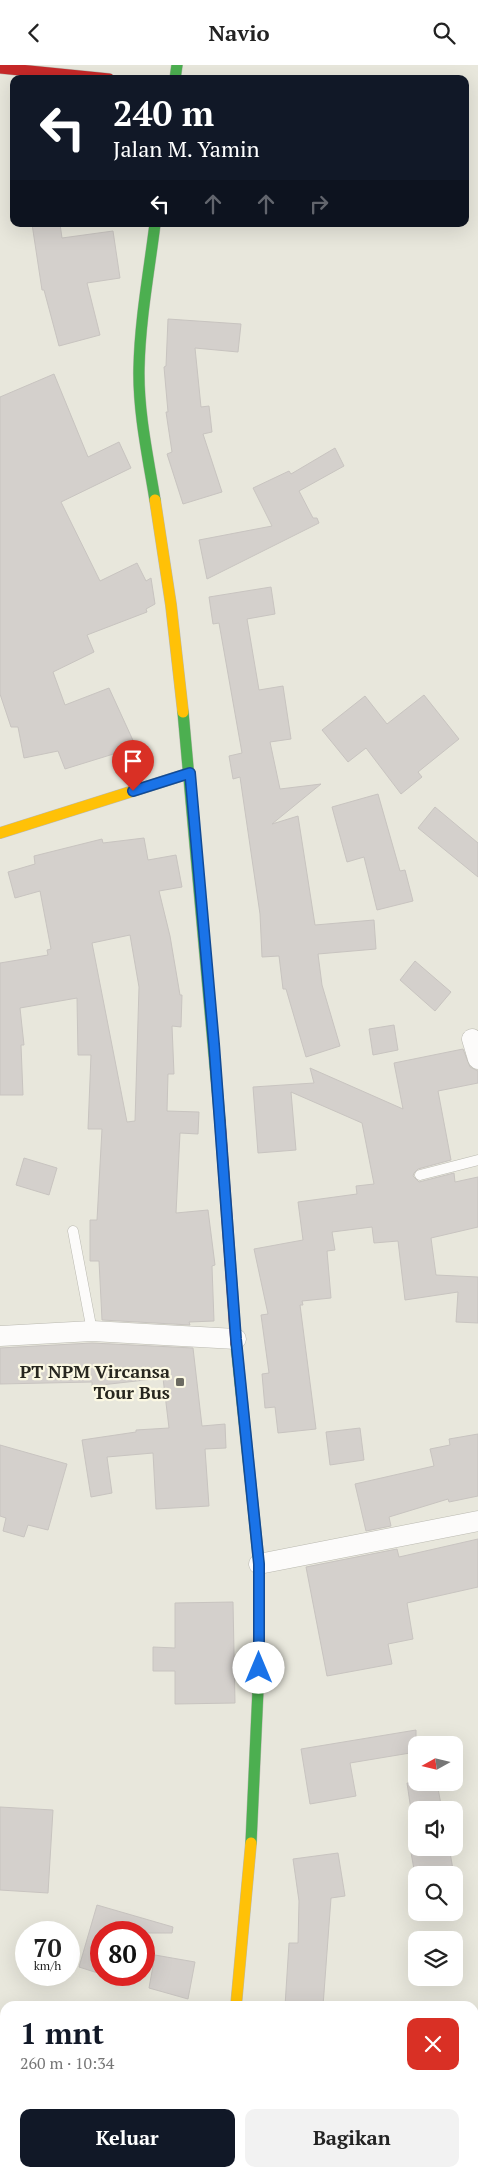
<!DOCTYPE html>
<html lang="id">
<meta charset="utf-8">
<style>
body{margin:0;font-family:"PT Serif",serif;background:#f2f2f2;color:#222;height:100vh;display:flex;flex-direction:column;font-size:19px;white-space:nowrap}
*{box-sizing:border-box;margin:0}
p{font-size:16px;color:#767676}
.icon{flex:none;width:28px;height:28px;fill:none;stroke:currentColor;stroke-width:2;stroke-linecap:round;stroke-linejoin:round}
.map{position:relative;flex:1;overflow:hidden}
.sheet{position:absolute;left:0px;top:1936px;width:479px;height:176px;display:flex;flex-direction:column;background:#fff;border-radius:15px 15px 0 0;box-shadow:0 5px 20px #0002}
.sheet>*{flex:none}
.guide{position:absolute;left:10px;top:10px;width:459px;height:152px;border-radius:10px;box-shadow:0 5px 20px #0002;background:#111827;color:#fff;overflow:hidden}
.needle{width:32px;rotate:262deg}
.buttons{position:absolute;left:408px;top:1671px;display:grid;gap:10px}
.buttons a{display:grid;place-items:center;width:55px;height:55px;border-radius:10px;background:#fff;box-shadow:0 5px 20px #0002;font-size:25px}
.speed{position:absolute;left:15px;top:1856px;display:flex;gap:10px;font-size:25px;font-weight:700;text-align:center}
.speed>*{display:grid;place-content:center;width:65px;height:65px;border-radius:50%;background:#fff;box-shadow:0 5px 20px #0002;line-height:1}
.speed small{font-size:12px;font-weight:400}
.speed .limit{border:8px solid #d22;background:#fff;color:#111}
.pin{position:absolute;display:grid;place-items:center;width:42px;height:42px;color:#fff;margin:-51px -21px;border-radius:50% 50% 50% 0;rotate:-45deg;box-shadow:0 0 5px #0007}
.pin .icon{rotate:45deg}
.me{position:absolute;width:55px;margin:-28px;rotate:0deg;stroke-linejoin:round;filter:drop-shadow(0 0 4px #0008)}
.turn{display:flex;align-items:center;gap:18px;height:105px;padding:0 20px;font-size:22px}
.turn .icon{width:65px;height:65px;stroke-width:2.5}
.turn b{display:block;font-size:35px;line-height:42px}
.lanes{display:flex;align-items:center;height:48px;padding:0 20px;background:#0003;justify-content:center;gap:25px;direction:ltr}
.lanes .off{opacity:.35}
.round{display:grid;place-items:center;flex:none;width:52px;height:52px;border-radius:10px;background:#f2f2f2}
.head{display:flex;align-items:center;justify-content:space-between;height:85px;padding:0 20px}
h1{font-size:30px;font-weight:700;line-height:38px;color:#111827}
.cta{display:flex;gap:10px;margin-top:auto;padding:10px 20px}
.cta a{flex:1;height:58px;border-radius:10px;background:#111827;color:#fff;font-size:20px;font-weight:700;line-height:58px;text-align:center}
.cta a+a{background:#f2f2f2;color:#222}
header{display:flex;justify-content:space-between;align-items:center;height:65px;padding:0 20px;background:#fff;font-size:22px;font-weight:700}
.map>svg:first-child{display:block}
.building{fill:#d4d0cc;stroke:#c8c4c0;fill-rule:evenodd}
.lines{fill:none;stroke-linecap:round;stroke-linejoin:round}
.lane-casing{stroke:#bab9b0;stroke-width:11}
.street-casing{stroke:#bab9b0;stroke-width:21}
.fast-casing{stroke:#bab9b0;stroke-width:12}
.slow-casing{stroke:#bab9b0;stroke-width:12}
.jam-casing{stroke:#bab9b0;stroke-width:12}
.lane{stroke:#fcfbfa;stroke-width:10}
.street{stroke:#fcfbfa;stroke-width:20}
.fast{stroke:#4caf50;stroke-width:11}
.slow{stroke:#ffc107;stroke-width:11}
.jam{stroke:#c62828;stroke-width:11}
.route-casing{stroke:#114b97;stroke-width:12}
.route{stroke:#1a73e8;stroke-width:9}
.poi-dot{fill:#6b6a61;stroke:#fbf8e3;stroke-width:2}
.labels{text-anchor:middle;stroke-width:4.5;stroke-linejoin:round;paint-order:stroke}
.poi-label{font-size:18px;font-weight:bold;fill:#27261f;stroke:#fbf8e3;text-anchor:end}
</style>
<header><svg class="icon" aria-label="back" viewBox="0 0 24 24"><path d="M15 5l-7 7 7 7"/></svg>Navio<svg class="icon" aria-label="search" viewBox="0 0 24 24"><circle cx="10" cy="10" r="6"/><path d="M15 15l6 6"/></svg></header>
<div class="map">
<svg width="478" height="2112" viewBox="0 0 478 2112">
<rect width="100%" height="100%" fill="#e8e7dc"/>
<g class="building">
<path d="M32,159H60L62,173L113,166L120,213L87,218L100,270L59,281L44,225H42Z"/>
<path d="M168,254L241,259L238,287L195,283L201,342L209,341L212,367L203,369L222,427L183,439L167,389L172,387L166,347H168L164,302L166,301Z"/>
<path d="M54,309L88,392L119,377L131,403L61,437L100,516L137,498L146,516L151,513L155,539L146,544L147,547L87,570L94,587L53,607L65,640L109,623L136,682L65,704L58,686L24,693L18,662H11L0,629V332Z"/>
<path d="M335,383L344,401L299,426L313,453H317L319,458L207,514L199,475L272,461L253,423L289,406L291,409Z"/>
<path d="M271,522L275,549L247,554L259,625L283,621L291,674L270,677L280,724L321,719L272,759L298,751L315,860L374,855L376,884L318,889L322,920L340,981L306,992L286,924H283L279,891L262,892L260,849L240,712L233,714L229,691L242,688L219,558L213,559L209,532Z"/>
<path d="M424,630L459,674L418,707L422,712L401,729L366,683L348,697L322,665L365,631L387,659Z"/>
<path d="M378,729L400,806L405,805L413,836L377,845L364,792L347,797L332,742Z"/>
<path d="M435,742L478,778V812L418,763Z"/>
<path d="M144,773L148,795L176,790L182,822L159,826L170,871L180,930H182L181,962L172,961L174,1009H168L167,1046L199,1047L198,1069L180,1068L176,1148L208,1145L215,1200L212,1201L214,1256L189,1257L190,1260L102,1255L99,1196H90V1155H97L102,1064H88L91,990H78L77,933L20,943L24,980H21L23,1030H0V898L48,890L47,885L51,884L40,826L15,833L8,807L35,799L34,791L102,774L103,778ZM130,870L139,922L135,1056L127,1057L92,878Z"/>
<path d="M415,896L451,927L435,946L400,915Z"/>
<path d="M394,960L398,985L373,990L369,964Z"/>
<path d="M463,984L470,1002L478,1006V1018L438,1026L451,1095L418,1104L414,1108L413,1111L419,1117L454,1108L455,1117L478,1112V1162L431,1173L436,1210L478,1212V1258L456,1257L458,1227L405,1235L398,1176L374,1178L372,1162L332,1167L335,1185L327,1186L331,1233L302,1236L303,1240H300L316,1364L278,1368L275,1342L265,1343L262,1309L269,1308L261,1250L268,1249L254,1184L303,1175L298,1137L357,1129L356,1121L374,1119L362,1058L291,1027L296,1085L258,1088L253,1022L314,1018L310,1003L403,1044L394,998Z"/>
<path d="M24,1093L57,1103L49,1130L16,1120Z"/>
<path d="M92,1278L193,1283L202,1361L225,1359L226,1383L205,1384L209,1441L156,1444L153,1388L107,1392L112,1428L91,1432L82,1375L136,1367V1365L169,1363L163,1313L92,1321V1317L0,1319V1283Z"/>
<path d="M360,1363L364,1395L330,1400L326,1367Z"/>
<path d="M478,1369V1431L449,1437L448,1434L389,1452L391,1461L366,1466L355,1419L434,1401L430,1384L450,1380L449,1374Z"/>
<path d="M0,1380L67,1399L48,1465L28,1460L24,1472L3,1466L6,1453L0,1451Z"/>
<path d="M478,1474V1522L407,1538L413,1574L388,1579L392,1599L327,1611L306,1502L397,1484L399,1492Z"/>
<path d="M233,1537L235,1638L175,1639V1606H153V1582L175,1583V1538Z"/>
<path d="M416,1665V1687L350,1698L356,1731L310,1739L301,1684Z"/>
<path d="M407,1718H437L442,1745H411Z"/>
<path d="M0,1742L53,1745L48,1828L0,1825Z"/>
<path d="M410,1782H449L454,1810H415Z"/>
<path d="M338,1788L345,1831L331,1833L323,1941H285L289,1878H298L299,1836L293,1794Z"/>
<path d="M97,1840L173,1862L172,1868H101V1909L79,1902Z"/>
<path d="M155,1890L195,1897L188,1934L149,1923Z"/>
</g>
<g class="lines">
<g class="lane-casing">
<g id="lane">
<path d="M420,1110L478,1095"/>
<path d="M73,1166L92,1266"/>
</g>
</g>
<g class="street-casing">
<g id="street">
<path d="M472,974L478,994"/>
<path d="M0,1271L92,1266L236,1274"/>
<path d="M259,1499L478,1456"/>
<path d="M474,1977L478,1976"/>
<path d="M474,2024L478,2023"/>
<path d="M404,2108L405,2112"/>
<path d="M459,2108V2112"/>
</g>
</g>
<g class="fast-casing">
<g id="fast">
<path d="M175,14L177,0"/>
<path d="M155,435C148,392 138,347 139,303C140,255 149,207 155,159"/>
<path d="M183,647L220,1056"/>
<path d="M236,1279L259,1499V1603L251,1778"/>
<path d="M225,2108V2112"/>
<path d="M152,2112L173,2108"/>
</g>
</g>
<g class="slow-casing">
<g id="slow">
<path d="M155,435L171,540L183,647"/>
<path d="M0,768L190,708"/>
<path d="M236,1941L251,1778"/>
</g>
</g>
<g class="jam-casing">
<g id="jam">
<path d="M0,3L109,14"/>
<path d="M220,1056L236,1279"/>
</g>
</g>
<use href="#lane" class="lane"/>
<use href="#street" class="street"/>
<use href="#fast" class="fast"/>
<use href="#slow" class="slow"/>
<use href="#jam" class="jam"/>
</g>
<g class="lines">
<g class="route-casing">
<path id="route" d="M133,726L190,708L214,979L236,1274L259,1499V1603"/>
</g>
<use href="#route" class="route"/>
</g>
<rect class="poi-dot" x="175" y="1312" width="10" height="10" rx="2.5"/>
<g class="labels">
<g class="poi-label">
<text x="170" y="1313">PT NPM Vircansa<tspan x="170" dy="21">Tour Bus</tspan></text>
</g>
</g>
</svg>
<div class="buttons">
<a><svg class="needle" viewBox="-14 -14 28 28"><path d="M0-13l5 13h-10z" fill="#e53935"/><path d="M0 13l5-13h-10z" fill="#767676"/></svg></a>
<a><svg class="icon" aria-label="sound" viewBox="0 0 24 24"><path d="M4 9h4l5-4v14l-5-4H4zM17 9q2 3 0 6"/></svg></a>
<a><svg class="icon" aria-label="search" viewBox="0 0 24 24"><circle cx="10" cy="10" r="6"/><path d="M15 15l6 6"/></svg></a>
<a><svg class="icon" aria-label="layers" viewBox="0 0 24 24"><path d="M12 4l9 5-9 5-9-5zM3 14l9 5 9-5"/></svg></a>
</div>
<div class="speed"><div>70<small>km/h</small></div><div class="limit">80</div></div>
<div class="pin" style="left:133px;top:726px;background:#d93025"><svg class="icon" aria-label="arrive" viewBox="0 0 24 24"><path d="M6 21V4h12l-3 4 3 4H6"/></svg></div>
<svg class="me" style="left:259px;top:1603px" viewBox="-20 -20 40 40"><circle r="19" fill="#fff"/><path d="M0-13L10 11 0 6-10 11z" fill="#1a73e8"/></svg>
<div class="guide">
<div class="turn"><svg class="icon" aria-label="left" viewBox="0 0 24 24"><path d="M17 20v-9H6M10 6l-5 5 5 5"/></svg><div><b>240 m</b>Jalan M. Yamin</div></div>
<div class="lanes"><svg class="icon" aria-label="left" viewBox="0 0 24 24"><path d="M17 20v-9H6M10 6l-5 5 5 5"/></svg><svg class="icon off" aria-label="ahead" viewBox="0 0 24 24"><path d="M12 20V5M6 11l6-6 6 6"/></svg><svg class="icon off" aria-label="ahead" viewBox="0 0 24 24"><path d="M12 20V5M6 11l6-6 6 6"/></svg><svg class="icon off" aria-label="right" viewBox="0 0 24 24"><path d="M7 20v-9h11M14 6l5 5-5 5"/></svg></div>
</div>
<section class="sheet">
<div class="head"><div><h1>1 mnt</h1><p>260 m · 10:34</p></div><a class="round" style="background:#d93025;color:#fff"><svg class="icon" aria-label="close" viewBox="0 0 24 24"><path d="M6 6l12 12M18 6L6 18"/></svg></a></div>
<div class="cta"><a>Keluar</a><a>Bagikan</a></div>
</section>
</div>
